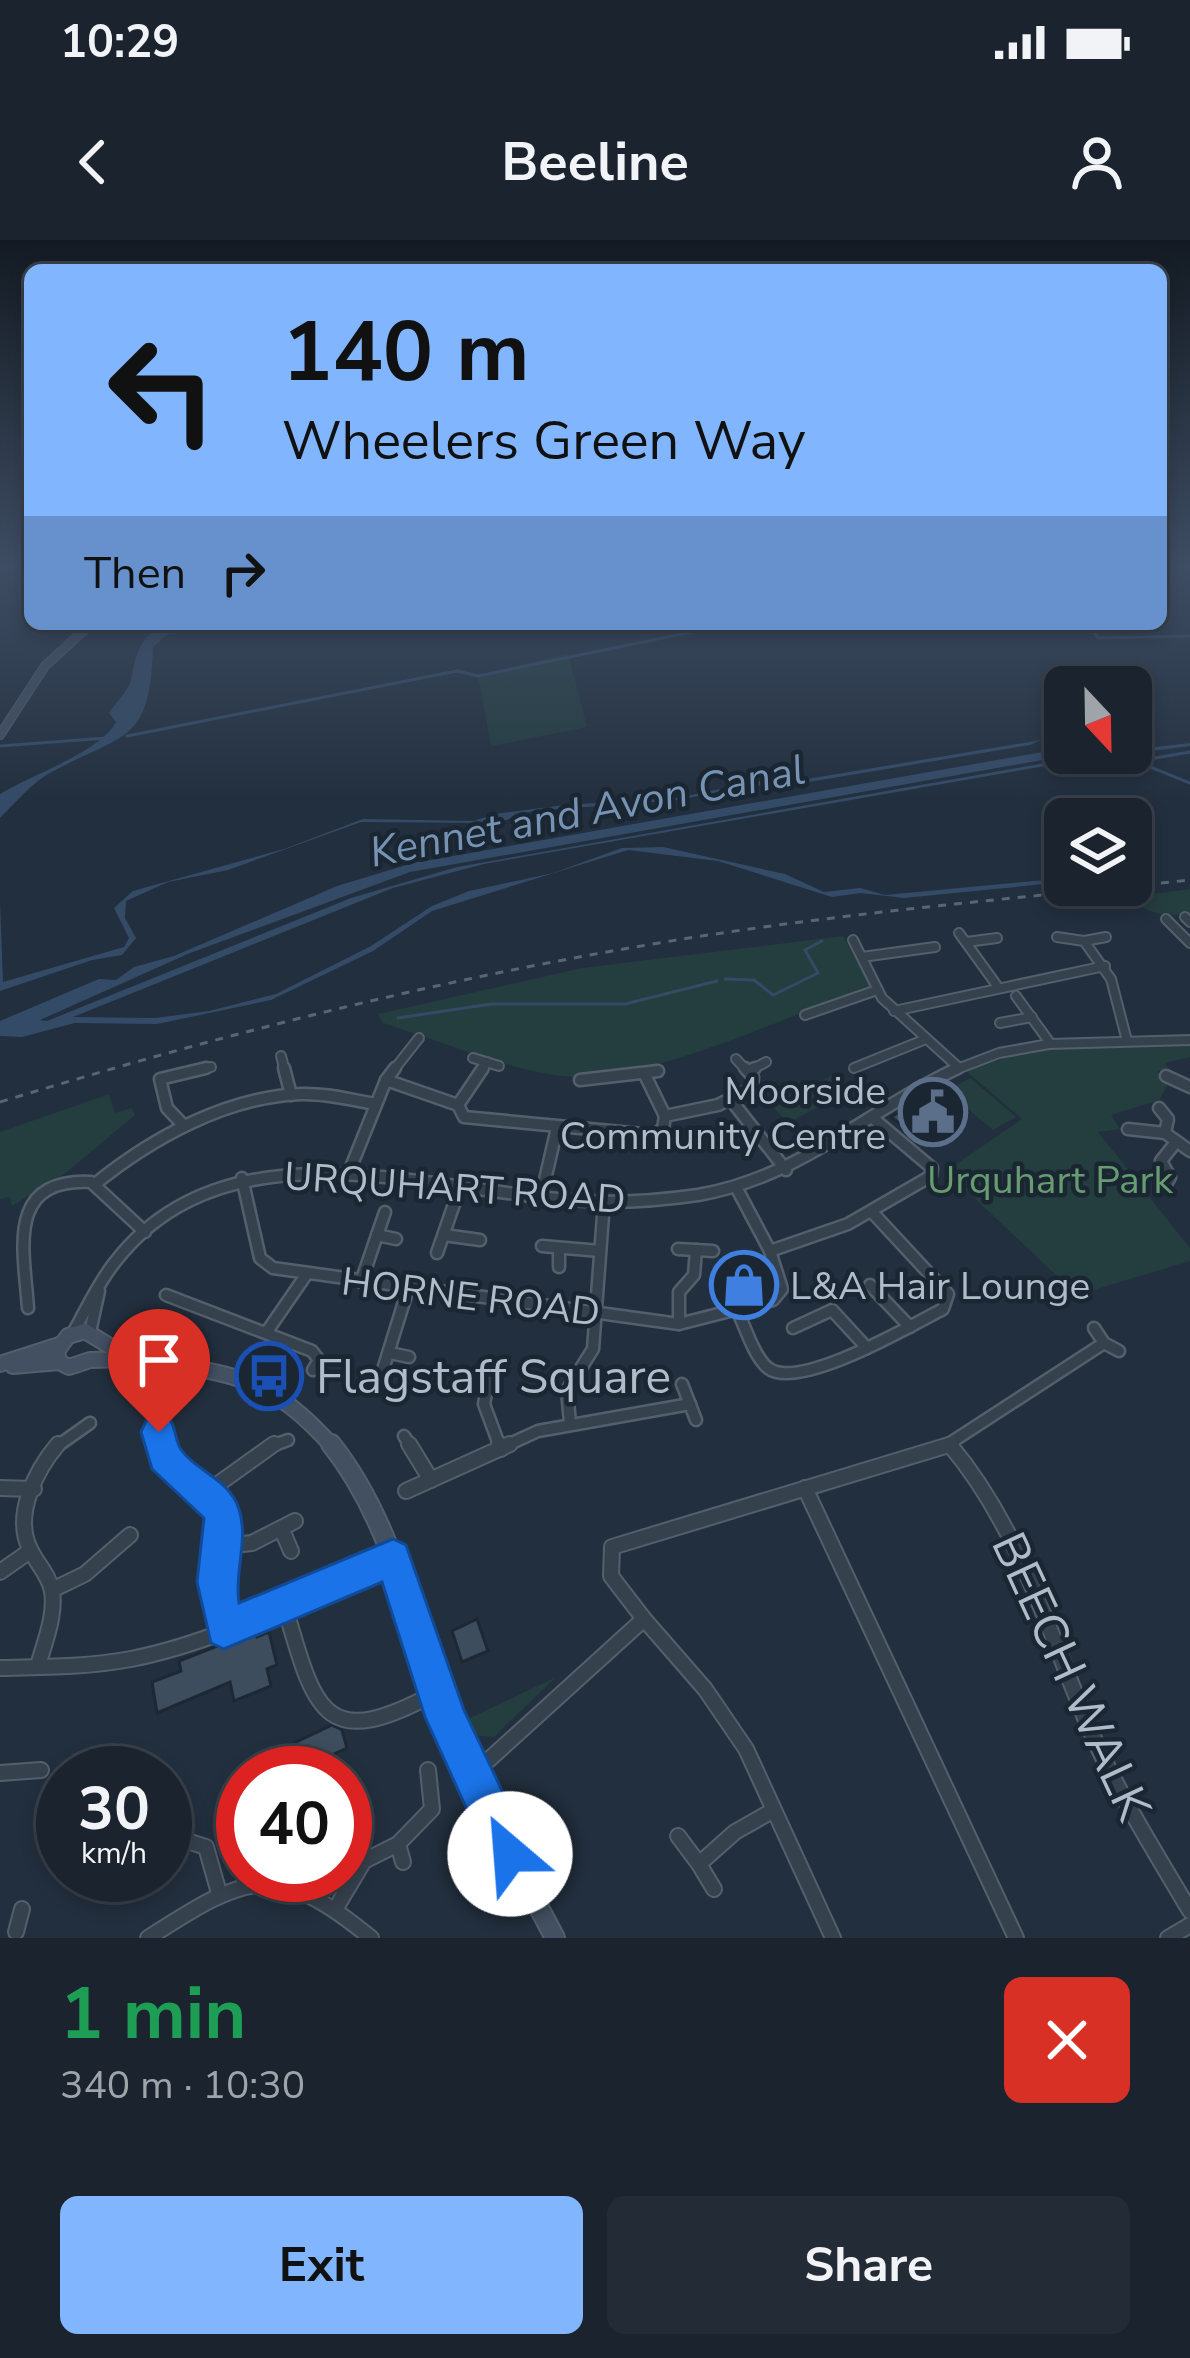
<!DOCTYPE html>
<meta charset="utf-8">
<style>
body{margin:0;font-family:"Nunito Sans",sans-serif;background:#232b36;color:#f1f3f6;height:100vh;display:flex;flex-direction:column;font-size:45px;white-space:nowrap}
*{box-sizing:border-box;margin:0}
p{font-size:39px;color:#9fa4aa}
.icon{flex:none;width:66px;height:66px;fill:none;stroke:currentColor;stroke-width:2;stroke-linecap:round;stroke-linejoin:round}
.map{position:relative;height:1698px;overflow:hidden}
.drawer{display:flex;flex-direction:column;background:#1a232e;flex:1}
.drawer>*{flex:none}
.hud{position:absolute;left:24px;top:24px;width:1143px;height:366px;border-radius:18px;box-shadow:0 6px 18px #0003,0 0 0 3px #38404a;background:#81b6ff;color:#111;overflow:hidden}
.needle{width:78px;rotate:158deg}
.buttons{position:absolute;left:1044px;top:426px;display:grid;gap:24px}
.buttons a{display:grid;place-items:center;width:108px;height:108px;border-radius:18px;background:#1a232e;box-shadow:0 6px 18px #0003,0 0 0 3px #38404a;font-size:60px}
.speed{position:absolute;left:36px;top:1506px;display:flex;gap:24px;font-size:60px;font-weight:700;text-align:center}
.speed>*{display:grid;place-content:center;width:156px;height:156px;border-radius:50%;background:#1a232e;box-shadow:0 6px 18px #0003,0 0 0 3px #38404a;line-height:1}
.speed small{font-size:30px;font-weight:400}
.speed .limit{border:18px solid #d22;background:#fff;color:#111}
.pin{position:absolute;display:grid;place-items:center;width:102px;height:102px;color:#fff;margin:-123px -51px;border-radius:50% 50% 50% 0;rotate:-45deg;box-shadow:0 0 12px #0007}
.pin .icon{rotate:45deg}
.me{position:absolute;width:132px;margin:-66px;rotate:333deg;stroke-linejoin:round;filter:drop-shadow(0 0 9px #0008)}
.turn{display:flex;align-items:center;gap:42px;height:252px;padding:0 60px;font-size:54px}
.turn .icon{width:156px;height:156px;stroke-width:2.5}
.turn b{display:block;font-size:84px;line-height:102px}
.then{display:flex;align-items:center;height:114px;padding:0 60px;background:#0003;gap:24px;font-size:45px}
.round{display:grid;place-items:center;flex:none;width:126px;height:126px;border-radius:18px;background:#232b36}
.headline{display:flex;align-items:center;justify-content:space-between;height:204px;padding:0 60px}
h1{font-size:72px;font-weight:700;line-height:90px;color:#1e9e55}
.cta{display:flex;gap:24px;margin-top:auto;padding:24px 60px}
.cta a{flex:1;height:138px;border-radius:18px;background:#81b6ff;color:#111;font-size:48px;font-weight:700;line-height:138px;text-align:center}
.cta a+a{background:#232b36;color:#f1f3f6}
.status{display:flex;justify-content:space-between;align-items:center;height:84px;padding:0 60px;background:#1a232e;direction:ltr}
.status svg{height:33px;fill:currentColor}
header{display:flex;justify-content:space-between;align-items:center;height:156px;padding:0 60px;background:#1a232e;font-size:54px;font-weight:700}
.map>svg:first-child{display:block}
.green{fill:#243d3f}
.water{fill:#344b67}
.lines{fill:none;stroke-linecap:round;stroke-linejoin:round}
.stream{stroke:#344b67;stroke-width:3}
.building{fill:#3d4d5e;stroke:#1d2835;stroke-width:3}
.street-far2-casing{stroke:#545f6c;stroke-width:12}
.street-far1-casing{stroke:#545f6c;stroke-width:15}
.street-casing{stroke:#545f6c;stroke-width:18}
.secondary-far2-casing{stroke:#545f6c;stroke-width:10}
.secondary-far1-casing{stroke:#545f6c;stroke-width:18}
.secondary-casing{stroke:#545f6c;stroke-width:22}
.street-far2{stroke:#36414e;stroke-width:8}
.street-far1{stroke:#36414e;stroke-width:10}
.street{stroke:#36414e;stroke-width:14}
.secondary-far2{stroke:#435062;stroke-width:8}
.secondary-far1{stroke:#435062;stroke-width:14}
.secondary{stroke:#435062;stroke-width:18}
.rail{stroke:#576576;stroke-width:3;stroke-dasharray:8 8;stroke-linecap:butt}
.route{fill:#1a73e8;stroke:#114b97;stroke-width:3}
.labels{text-anchor:middle;stroke-width:9;stroke-linejoin:round;paint-order:stroke}
.poi-label{font-size:39px;fill:#b1bcca;stroke:#1b2633;text-anchor:end}
.park-label{font-size:39px;fill:#679c71;stroke:#1b2633}
.street-label{font-size:39px;fill:#b1bcca;stroke:#1b2633}
.water-label{font-size:42px;font-style:italic;fill:#7793b3;stroke:#1b2633}
.near-poi-label{font-size:48px;fill:#b1bcca;stroke:#1b2633;text-anchor:start}
.near-street-label{font-size:48px;fill:#b1bcca;stroke:#1b2633}
</style>
<div class="status"><b>10:29</b><svg viewBox="0 0 49 12"><path d="M0 12V9h3v3zM5 12V6h3v6zM10 12V3h3v9zM15 12V0h3v12zM26 1h20v11H26zM47 4h2v5h-2z"/></svg></div>
<header><svg class="icon" aria-label="back" viewBox="0 0 24 24"><path d="M15 5l-7 7 7 7"/></svg>Beeline<svg class="icon" aria-label="person" viewBox="0 0 24 24"><circle cx="12" cy="8" r="4"/><path d="M4 21q1-7 8-7t8 7"/></svg></header>
<div class="map">
<svg width="1190" height="1698" viewBox="0 0 1190 1698">
<rect width="100%" height="100%" fill="#222f3e"/>
<g class="green">
<path d="M568,413L587,487L491,506L478,436Z"/>
<path d="M1190,649V673C1169,676 1150,676 1135,661L1098,667L1091,662Z"/>
<path d="M843,696L870,745L867,748C788,776 668,833 587,837C532,840 438,800 383,783L378,774L582,728Z"/>
<path d="M1190,804V817L1165,823L1168,828L1157,832L1169,843L1159,860L1111,875L1120,889L1098,892L1190,1008V1021L1077,1055L946,931L1022,879L965,830L1037,809Z"/>
<path d="M837,832L852,849L788,883L774,868Z"/>
<path d="M970,838L1016,877L993,890L946,851Z"/>
<path d="M109,854L115,873L132,868L135,875L67,932L12,966L10,957L0,959V892Z"/>
<path d="M556,1437L494,1497L472,1495L468,1479Z"/>
</g>
<g class="water">
<path d="M163,384H180L153,407C150,506 124,492 48,534C30,545 15,563 0,578V554C31,535 102,511 116,482L109,473C116,462 127,453 131,440C136,416 138,399 163,384Z"/>
<path d="M1041,500L1030,505L791,545L747,546L679,560L533,571L497,583L361,582L228,630L168,642L126,661L125,678L136,698L122,715L92,720L0,751V661L3,742L124,707L129,698L114,668L133,651L284,609L363,579L474,581L494,574L565,565L676,558L760,541L789,542Z"/>
<path d="M1190,503V506L1068,522L484,624L393,648L73,777L155,778L209,771L276,754L371,706L432,666L469,651L553,633L622,608L663,607L785,634L824,652L860,648L885,655L1065,638V642L904,658L861,653L832,657L718,621L628,610L432,671L373,711L271,760L157,784L75,783L22,797L0,796V781L99,739L116,740L134,727L174,716L337,646L413,623L1065,508V513H1082L410,632L190,713L40,780L47,781L351,658L457,627L1096,514Z"/>
</g>
<g class="lines">
<g class="stream">
<path d="M1088,384L1098,398L1190,396"/>
<path d="M127,496L457,431L478,436L731,384"/>
<path d="M0,506L106,498"/>
<path d="M1123,516L1190,543"/>
<path d="M1138,521L1190,512"/>
<path d="M725,739L754,740L773,755L818,733L805,710L822,701"/>
<path d="M398,778L491,764H625L717,741"/>
</g>
</g>
<g class="building">
<path d="M931,853L936,857L942,853L967,871L950,883L937,874L911,892L891,877Z"/>
<path d="M477,1379L488,1411L462,1422L452,1391Z"/>
<path d="M256,1391L257,1397L269,1392L277,1425L267,1429L271,1446L234,1461L230,1442L157,1473L152,1442L181,1431L179,1421Z"/>
<path d="M332,1485L342,1490L347,1508L295,1532L288,1506Z"/>
</g>
<g class="lines">
<g class="street-far2-casing">
<g id="street-far2">
<path d="M1185,677L1190,682"/>
<path d="M1166,679L1190,703"/>
<path d="M959,693L998,747"/>
<path d="M1057,697L1084,701L1111,739L1127,801"/>
<path d="M853,700L882,758L958,827"/>
<path d="M1084,701L1106,697"/>
<path d="M966,702L997,698"/>
<path d="M862,717L935,707"/>
<path d="M1016,756L1050,803"/>
<path d="M894,771L1105,726"/>
<path d="M805,775L877,750"/>
<path d="M1000,783L1032,777"/>
<path d="M281,816L285,831"/>
<path d="M473,818L499,826"/>
<path d="M736,819L747,831"/>
<path d="M854,828L926,799"/>
<path d="M194,831L211,827"/>
<path d="M393,831L419,798"/>
<path d="M481,831L487,822"/>
<path d="M749,831L766,822"/>
<path d="M952,831L999,813L1049,804L1190,800"/>
</g>
</g>
<g class="street-far1-casing">
<g id="street-far1">
<path d="M284,828L291,855"/>
<path d="M749,831L755,828"/>
<path d="M645,835L665,876"/>
<path d="M1166,836L1190,847"/>
<path d="M386,840L458,865L464,877L653,895L663,889L665,876L718,865L752,848L753,837L745,828"/>
<path d="M580,840L658,831"/>
<path d="M731,860L786,930"/>
<path d="M458,865L483,828"/>
<path d="M1159,868L1168,879L1165,893"/>
<path d="M184,886L167,868L160,839L206,828"/>
<path d="M1128,889L1165,893L1190,911"/>
<path d="M349,932L386,840L395,828"/>
<path d="M242,938L260,1018L273,1028L679,1084L773,1060L782,1049L770,1011L736,947"/>
<path d="M95,944C152,898 226,857 301,854C326,853 351,860 376,864"/>
<path d="M1165,946L1170,937L1161,921L1176,902"/>
<path d="M541,957L557,888"/>
<path d="M377,995L396,999"/>
<path d="M444,995L480,1000"/>
<path d="M542,1006L600,1011"/>
<path d="M559,1008V1027"/>
<path d="M678,1009L713,1011"/>
<path d="M770,1011L848,984L931,936L932,928L874,879"/>
<path d="M437,1013L460,947"/>
<path d="M361,1042L385,972"/>
<path d="M870,1045L910,1087"/>
<path d="M166,1055L312,1111L319,1120L313,1130"/>
<path d="M28,1068C24,1010 5,938 91,942L145,992"/>
<path d="M737,1070C745,1086 754,1117 768,1128C798,1152 912,1085 943,1069L948,1054L872,972"/>
<path d="M679,1084V1052L694,1035L696,1010"/>
<path d="M793,1088L832,1070L867,1108"/>
<path d="M1094,1088L1104,1103L1119,1111"/>
<path d="M90,1092L99,1051"/>
<path d="M73,1093C86,1070 98,1043 115,1022C224,881 422,949 570,960C613,964 656,961 698,955C799,938 868,870 958,828"/>
<path d="M266,1093L306,1035"/>
<path d="M390,1113L409,1117"/>
<path d="M491,1130L484,1164L500,1207"/>
<path d="M381,1136L408,1049"/>
<path d="M682,1144L696,1180"/>
<path d="M156,1167L163,1207"/>
<path d="M570,1183L567,1150L593,1109L604,962"/>
<path d="M404,1196L411,1207"/>
<path d="M56,1207L90,1183"/>
<path d="M269,1207L288,1200"/>
<path d="M503,1207L538,1191L690,1164"/>
<path d="M944,1207L1104,1103"/>
</g>
</g>
<g class="street-casing">
<g id="street">
<path d="M163,1204C168,1235 213,1244 222,1275C229,1297 217,1320 217,1342C217,1357 222,1374 225,1389"/>
<path d="M409,1204L431,1240"/>
<path d="M499,1204L501,1209"/>
<path d="M950,1205C1019,1287 1047,1388 1088,1485C1116,1550 1154,1610 1190,1671"/>
<path d="M0,1248L34,1249"/>
<path d="M805,1248L1016,1698"/>
<path d="M406,1251L510,1204"/>
<path d="M207,1252L274,1204"/>
<path d="M282,1290L291,1311"/>
<path d="M223,1306L252,1303L295,1281"/>
<path d="M0,1332L30,1311"/>
<path d="M52,1350L85,1334L130,1295"/>
<path d="M284,1364C315,1470 322,1515 437,1452"/>
<path d="M644,1379L705,1449L746,1509L833,1698"/>
<path d="M38,1426C44,1403 56,1376 52,1351C49,1335 37,1324 30,1309C13,1275 36,1230 58,1204"/>
<path d="M0,1428C44,1427 88,1427 131,1419C223,1401 307,1354 393,1318"/>
<path d="M0,1533L41,1530"/>
<path d="M472,1535L644,1379L611,1336L612,1307L952,1204"/>
<path d="M165,1594L206,1607L219,1653"/>
<path d="M678,1596L699,1624"/>
<path d="M398,1604L403,1622"/>
<path d="M714,1649L699,1624L735,1592L772,1571"/>
<path d="M336,1668L364,1621L398,1604L432,1569L428,1530"/>
<path d="M16,1692L22,1669"/>
<path d="M148,1698C245,1636 274,1618 371,1698"/>
<path d="M1168,1698L1190,1685"/>
</g>
</g>
<g class="secondary-far2-casing">
<path id="secondary-far2" d="M0,495L45,426L91,384"/>
</g>
<g class="secondary-far1-casing">
<g id="secondary-far1">
<path d="M85,1091L131,1119L90,1120L69,1127L59,1122L57,1111L68,1096Z"/>
<path d="M131,1119C226,1133 265,1131 333,1207"/>
<path d="M0,1124L59,1105"/>
<path d="M13,1126L59,1122"/>
</g>
</g>
<g class="secondary-casing">
<path id="secondary" d="M331,1204C393,1282 411,1383 445,1474C474,1552 517,1625 555,1698"/>
</g>
<use href="#street-far2" class="street-far2"/>
<use href="#street-far1" class="street-far1"/>
<use href="#street" class="street"/>
<use href="#secondary-far2" class="secondary-far2"/>
<use href="#secondary-far1" class="secondary-far1"/>
<use href="#secondary" class="secondary"/>
<path class="rail" d="M0,862C213,797 427,742 647,705C827,674 1009,659 1190,640"/>
</g>
<linearGradient id="sky" x2="0" y2="1"><stop stop-color="#131a22"/><stop offset="0.58" stop-color="#3e4d63"/><stop offset="1" stop-color="#3e4d63" stop-opacity="0"/></linearGradient>
<rect width="1190" height="562" fill="url(#sky)"/>
<path class="route" d="M159,1176L171,1181C175,1188 176,1201 180,1208C196,1232 229,1238 239,1269C249,1300 234,1332 239,1363L393,1299L406,1305L464,1470L532,1614L526,1629L510,1636L494,1629L425,1477L382,1342L224,1409L211,1403L197,1342L204,1278L152,1229L141,1192L146,1181Z"/>
<defs>
<g id="civic-ring" transform="scale(3.45)"><circle r="9.5" fill="#1b2633" stroke="#5c6f8a" stroke-width="1.5"/><path d="M-.6-6.5H3V-4.5H.6V-3L4-1V1h2V6H-6V1h2V-1L-.6-3ZM-1.2 2.5V6h2.4V2.5Z" fill="#5c6f8a"/></g>
<g id="shop-ring" transform="scale(3.45)"><circle r="9.5" fill="#1b2633" stroke="#3f7fe0" stroke-width="1.5"/><path d="M-5-2.5h2.3a2.7 3.5 0 0 1 5.4 0H5L5.5 6h-11ZM-1.5-2.5h3a1.5 2.3 0 0 0-3 0Z" fill="#3f7fe0"/></g>
<g id="bus-ring" transform="scale(3.45)"><circle r="9.5" fill="#1b2633" stroke="#1a4fb4" stroke-width="1.5"/><path d="M-5-6H5V4H4V6H2V4H-2V6H-4V4H-5ZM-3.5-4V0h7V-4ZM-3.5 1.2v1.5H-2V1.2ZM2 1.2v1.5H3.5V1.2Z" fill="#1a4fb4"/></g>
</defs>
<g fill-rule="evenodd">
<use href="#civic-ring" x="933" y="872"/>
<use href="#shop-ring" x="744" y="1045"/>
<use href="#bus-ring" x="269" y="1136"/>
</g>
<g class="labels">
<g class="poi-label">
<text x="886" y="864">Moorside<tspan x="886" dy="45">Community Centre</tspan></text>
<text x="790" y="1059" text-anchor="start">L&amp;A Hair Lounge</text>
</g>
<g class="park-label">
<text x="1050" y="953">Urquhart Park</text>
</g>
<g class="street-label">
<text transform="translate(455 947) rotate(4)" y="14">URQUHART ROAD</text>
<text transform="translate(471 1056) rotate(7)" y="14">HORNE ROAD</text>
</g>
<g class="water-label">
<text transform="translate(587 570) rotate(-11)" y="15">Kennet and Avon Canal</text>
</g>
<g class="near-poi-label">
<text x="316" y="1153">Flagstaff Square</text>
</g>
<g class="near-street-label">
<text transform="translate(1072 1436) rotate(65)" y="17">BEECH WALK</text>
</g>
</g>
</svg>
<div class="buttons">
<a><svg class="needle" viewBox="-14 -14 28 28"><path d="M0-13l5 13h-10z" fill="#e53935"/><path d="M0 13l5-13h-10z" fill="#9fa4aa"/></svg></a>
<a><svg class="icon" aria-label="layers" viewBox="0 0 24 24"><path d="M12 4l9 5-9 5-9-5zM3 14l9 5 9-5"/></svg></a>
</div>
<div class="speed"><div>30<small>km/h</small></div><div class="limit">40</div></div>
<div class="pin" style="left:159px;top:1192px;background:#d93025"><svg class="icon" aria-label="arrive" viewBox="0 0 24 24"><path d="M6 21V4h12l-3 4 3 4H6"/></svg></div>
<svg class="me" style="left:510px;top:1614px" viewBox="-20 -20 40 40"><circle r="19" fill="#fff"/><path d="M0-13L10 11 0 6-10 11z" fill="#1a73e8"/></svg>
<div class="hud">
<div class="turn"><svg class="icon" aria-label="left" viewBox="0 0 24 24"><path d="M17 20v-9H6M10 6l-5 5 5 5"/></svg><div><b>140 m</b>Wheelers Green Way</div></div>
<div class="then">Then<svg class="icon" aria-label="right" viewBox="0 0 24 24"><path d="M7 20v-9h11M14 6l5 5-5 5"/></svg></div>
</div>
</div>
<section class="drawer">
<div class="headline"><div><h1>1 min</h1><p>340 m · 10:30</p></div><a class="round" style="background:#d93025;color:#fff"><svg class="icon" aria-label="close" viewBox="0 0 24 24"><path d="M6 6l12 12M18 6L6 18"/></svg></a></div>
<div class="cta"><a>Exit</a><a>Share</a></div>
</section>
